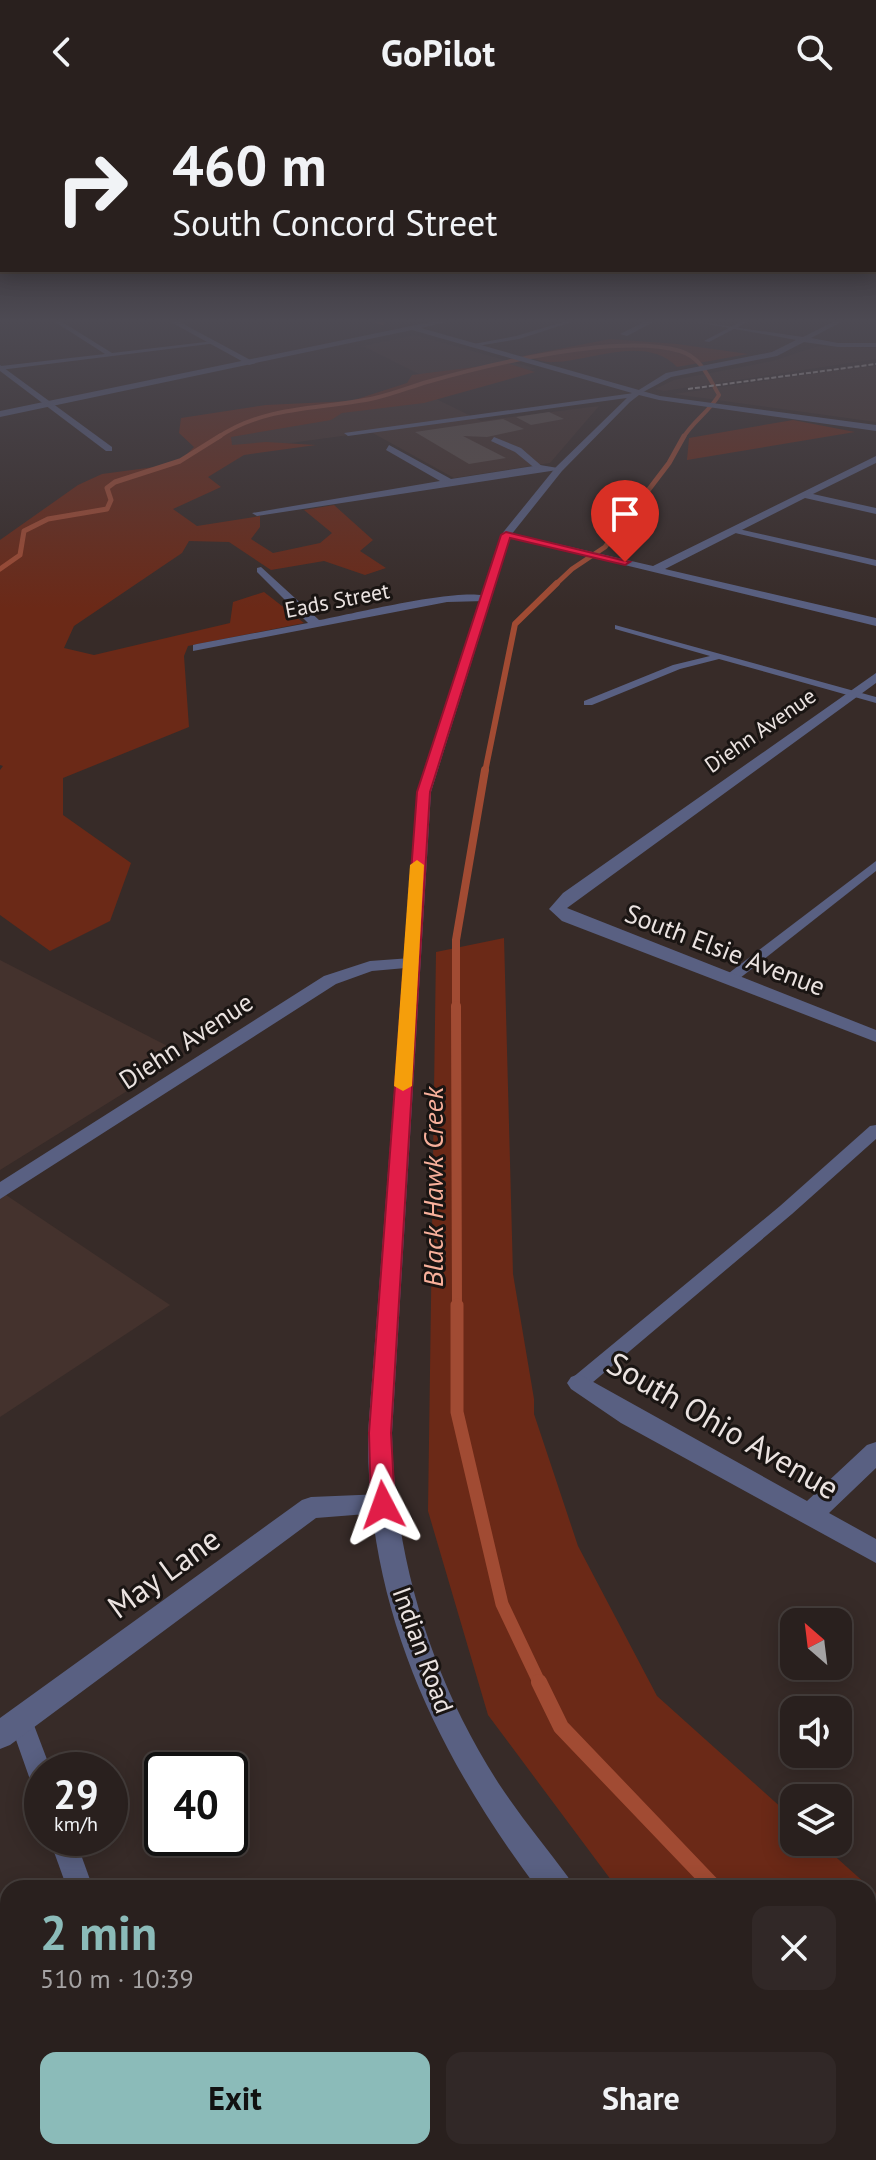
<!DOCTYPE html>
<meta charset="utf-8">
<style>
body{margin:0;font-family:"PT Sans",sans-serif;background:#312827;color:#f1f3f6;height:100vh;display:flex;flex-direction:column;font-size:30px;white-space:nowrap}
*{box-sizing:border-box;margin:0}
p{font-size:26px;color:#a5a3a4}
.icon{flex:none;width:44px;height:44px;fill:none;stroke:currentColor;stroke-width:2;stroke-linecap:round;stroke-linejoin:round}
.map{position:relative;flex:1;overflow:hidden}
.sheet{position:absolute;left:0px;top:1776px;width:876px;height:280px;display:flex;flex-direction:column;background:#29201e;border-radius:24px 24px 0 0;box-shadow:0 4px 20px #0003,0 0 0 2px #453e3c}
.sheet>*{flex:none}
.banner{position:absolute;left:0px;top:0px;width:876px;height:168px;box-shadow:0 4px 20px #0003,0 0 0 2px #453e3c;background:#29201e;color:#f1f3f6;overflow:hidden}
.needle{width:52px;rotate:332deg}
.buttons{position:absolute;left:780px;top:1504px;display:grid;gap:16px}
.buttons a{display:grid;place-items:center;width:72px;height:72px;border-radius:16px;background:#29201e;box-shadow:0 4px 20px #0003,0 0 0 2px #453e3c;font-size:40px}
.speed{position:absolute;left:24px;top:1648px;display:flex;gap:16px;font-size:40px;font-weight:700;text-align:center}
.speed>*{display:grid;place-content:center;width:104px;height:104px;border-radius:50%;background:#29201e;box-shadow:0 4px 20px #0003,0 0 0 2px #453e3c;line-height:1}
.speed small{font-size:20px;font-weight:400}
.speed .limit{border:4px solid #111;border-radius:12px;background:#fff;color:#111}
.pin{position:absolute;display:grid;place-items:center;width:68px;height:68px;color:#fff;margin:-82px -34px;border-radius:50% 50% 50% 0;rotate:-45deg;box-shadow:0 0 8px #0007}
.pin .icon{rotate:45deg}
.me{position:absolute;width:88px;margin:-44px;rotate:356deg;stroke-linejoin:round;filter:drop-shadow(0 0 6px #0008)}
.turn{display:flex;align-items:center;gap:28px;height:168px;padding:0 40px;font-size:36px}
.turn .icon{width:104px;height:104px;stroke-width:2.5}
.turn b{display:block;font-size:56px;line-height:68px}
.round{display:grid;place-items:center;flex:none;width:84px;height:84px;border-radius:16px;background:#312827}
.headline{display:flex;align-items:center;justify-content:space-between;height:136px;padding:0 40px}
h1{font-size:48px;font-weight:700;line-height:60px;color:#8bbbb9}
.action{display:flex;gap:16px;margin-top:auto;padding:16px 40px}
.action a{flex:1;height:92px;border-radius:16px;background:#8bbbb9;color:#111;font-size:32px;font-weight:700;line-height:92px;text-align:center}
.action a+a{background:#312827;color:#f1f3f6}
header{display:flex;justify-content:space-between;align-items:center;height:104px;padding:0 40px;background:#29201e;font-size:36px;font-weight:700}
.map>svg:first-child{display:block}
.built{fill:#44322d}
.green{fill:#6b2917}
.lines{fill:none;stroke-linecap:round;stroke-linejoin:round}
.stream-far6{stroke:#a14b33;stroke-width:4}
.stream-far5{stroke:#a14b33;stroke-width:5}
.stream-far4{stroke:#a14b33;stroke-width:6}
.stream-far3{stroke:#a14b33;stroke-width:8}
.stream-far2{stroke:#a14b33;stroke-width:10}
.stream-far1{stroke:#a14b33;stroke-width:13}
.stream{stroke:#a14b33;stroke-width:16}
.building{fill:#5b4e4a}
.service{fill:#596082;fill-rule:evenodd}
.minor{fill:#596082;fill-rule:evenodd}
.tertiary{fill:#596082;fill-rule:evenodd}
.rail{stroke:#ccc3c1;stroke-width:2;stroke-dasharray:5 2;stroke-linecap:butt}
.route{fill:#e11d48;stroke:#92132f;stroke-width:2}
.slow{fill:#f59e0b}
.labels{text-anchor:middle;stroke-width:6;stroke-linejoin:round;paint-order:stroke}
.far-street-label{font-size:22px;fill:#ebe3e1;stroke:#1a1513}
.street-label{font-size:26px;fill:#ebe3e1;stroke:#1a1513}
.water-label{font-size:28px;font-style:italic;fill:#f8b09b;stroke:#1a1513}
.near-street-label{font-size:32px;fill:#ebe3e1;stroke:#1a1513}
</style>
<header><svg class="icon" aria-label="back" viewBox="0 0 24 24"><path d="M15 5l-7 7 7 7"/></svg>GoPilot<svg class="icon" aria-label="search" viewBox="0 0 24 24"><circle cx="10" cy="10" r="6"/><path d="M15 15l6 6"/></svg></header>
<div class="map">
<svg width="876" height="2056" viewBox="0 0 876 2056">
<rect width="100%" height="100%" fill="#372b28"/>
<g class="built">
<path d="M415,231L537,265L435,278L363,242Z"/>
<path d="M818,242L876,244V255L664,287L655,285L674,276L773,257Z"/>
<path d="M876,262V318L674,290L827,268Z"/>
<path d="M420,287L481,317L599,302L550,359L454,374L371,328L232,347L189,317Z"/>
<path d="M0,856L185,951L0,1066Z"/>
<path d="M0,1087L170,1201L0,1313Z"/>
</g>
<g class="green">
<path d="M610,235L677,240L748,250L677,263C646,230 591,257 554,258C544,259 533,254 523,252Z"/>
<path d="M506,259L535,268L424,299L342,309L331,316L231,333L232,341L266,338L316,341L244,351L208,373L221,383L173,405L197,422L260,412V423L251,435L273,449L320,439L332,429L304,406L334,401L373,436L360,447L386,464L365,471L324,457L271,466L229,438L189,437L182,449L74,522L64,544L94,551L230,519L233,498L264,488L304,519L188,542L184,552L189,623L63,674V711L131,759L110,817L50,847L0,811V666L3,662L0,661V436L78,381L102,370L177,360L194,343L179,329L181,314L266,301L351,297L407,279L412,271Z"/>
<path d="M793,316L855,328L687,356L689,334Z"/>
<path d="M504,834L513,1170L534,1295V1310L578,1442L657,1592L794,1715V1738H819L876,1789V2056L868,2046V1784H617L488,1611L428,1407L436,848Z"/>
</g>
<g class="lines">
<g class="stream-far6">
<path d="M374,216L382,219"/>
<path d="M217,334C264,301 321,306 375,294C393,290 410,283 427,278C490,260 618,229 680,247C701,253 709,274 719,291C709,308 693,317 683,334"/>
</g>
<g class="stream-far5">
<path d="M0,465L20,451L24,427L48,415L107,405L111,396L107,384L115,378L180,357L220,332"/>
<path d="M555,481L572,465L605,443L669,359L684,332"/>
</g>
<path class="stream-far4" d="M485,668L515,520L557,479"/>
<path class="stream-far3" d="M456,904V836L485,666"/>
<path class="stream-far2" d="M456,902L457,1203"/>
<path class="stream-far1" d="M457,1201V1308L502,1500L540,1580"/>
<g class="stream">
<path d="M539,1578L561,1623L715,1784"/>
<path d="M868,1921L876,1928"/>
</g>
</g>
<g class="building">
<path d="M549,308L564,315L531,321L516,313Z"/>
<path d="M503,315L524,325L487,333L463,332L506,354L469,360L415,328Z"/>
</g>
<g class="lines">
<g class="service">
<path d="M52,216H59L112,249L214,237L217,239L0,266L1,262L105,250Z"/>
<path d="M570,216H578L519,235L471,243L468,241L516,232Z"/>
<path d="M744,216H751L709,238L704,237Z"/>
<path d="M494,333L521,344L544,364L537,366L515,348L491,337Z"/>
<path d="M734,424L876,456V462L731,428L730,426Z"/>
<path d="M615,521L876,593V599L719,555L680,565L592,601H584V597L673,561L710,552L615,525Z"/>
<path d="M876,757V767L735,878H725L723,875L725,872Z"/>
<path d="M876,1021V1035L792,1110L586,1284L579,1286L572,1284L569,1279L572,1274L780,1102L870,1022Z"/>
<path d="M21,1605L29,1608L51,1666H42V1688L33,1684L9,1616L13,1608Z"/>
<path d="M49,1734H75L93,1784H67Z"/>
<path d="M157,2048H187L190,2056H160Z"/>
</g>
<g class="minor">
<path d="M167,216H176L256,259L249,261Z"/>
<path d="M648,216H657L627,232L620,230Z"/>
<path d="M685,216L803,233L837,216H845L811,234L838,239H876V243H838L804,238L777,252L671,273L634,293L348,332L344,329L634,289L666,269L772,248L796,236Z"/>
<path d="M0,261L112,343V347H106L0,267Z"/>
<path d="M389,341L451,375L540,361L564,365L257,412L252,409L440,377L386,346Z"/>
<path d="M876,352V359L813,390L876,404V410L805,394L665,465L876,514V522L501,431L506,428L653,462Z"/>
<path d="M261,463L319,516C349,511 470,480 491,494L485,497L447,498L193,547V541L197,540L308,519L257,468V464Z"/>
<path d="M876,569V579L567,804L876,926V938L562,817L549,805L563,789Z"/>
<path d="M411,854L417,855L420,859L417,863L372,867L336,880L0,1095V1078L324,872L370,857Z"/>
<path d="M579,1270L807,1397L867,1341L876,1338V1364L829,1409L876,1435V1459L621,1319L571,1285L567,1279L571,1273Z"/>
<path d="M383,1390L392,1394L396,1401L392,1408L316,1414L10,1641L0,1645V1614L302,1396L311,1393Z"/>
</g>
<g class="tertiary">
<path d="M440,216H454L421,224L660,292L876,321V327L659,296L639,291L630,298L562,367L511,431L431,688L392,1329C394,1454 431,1574 499,1680C520,1712 545,1742 568,1773L573,1784H537C435,1647 366,1503 368,1329L417,688L501,431L556,363L632,289L412,226L0,313V307Z"/>
<path d="M788,2048H827L830,2056H791Z"/>
</g>
<path class="rail" d="M688,285L876,260"/>
</g>
<linearGradient id="sky" x2="0" y2="1"><stop stop-color="#1e1816"/><stop offset="0.43" stop-color="#4d4a53"/><stop offset="1" stop-color="#4d4a53" stop-opacity="0"/></linearGradient>
<rect width="876" height="504" fill="url(#sky)"/>
<path class="route" d="M506,428L630,458L625,461L510,434L430,688L391,1329L395,1401L391,1408L383,1410L375,1408L371,1401L369,1329L417,688L501,431Z"/>
<path class="slow" d="M417,756L424,761L412,982L403,987L394,982L410,761Z"/>
<g class="labels">
<g class="far-street-label">
<text transform="translate(337 496) rotate(-11)" y="8">Eads Street</text>
<text transform="translate(760 626) rotate(-35)" y="8">Diehn Avenue</text>
</g>
<g class="street-label">
<text transform="translate(725 846) rotate(21)" y="9">South Elsie Avenue</text>
<text transform="translate(186 937) rotate(-33)" y="9">Diehn Avenue</text>
<text transform="translate(423 1546) rotate(70)" y="9">Indian Road</text>
</g>
<g class="water-label">
<text transform="translate(433 1083) rotate(-90)" y="10">Black Hawk Creek</text>
</g>
<g class="near-street-label">
<text transform="translate(723 1322) rotate(30)" y="11">South Ohio Avenue</text>
<text transform="translate(164 1469) rotate(-36)" y="11">May Lane</text>
</g>
</g>
</svg>
<div class="buttons">
<a><svg class="needle" viewBox="-14 -14 28 28"><path d="M0-13l5 13h-10z" fill="#e53935"/><path d="M0 13l5-13h-10z" fill="#a5a3a4"/></svg></a>
<a><svg class="icon" aria-label="sound" viewBox="0 0 24 24"><path d="M4 9h4l5-4v14l-5-4H4zM17 9q2 3 0 6"/></svg></a>
<a><svg class="icon" aria-label="layers" viewBox="0 0 24 24"><path d="M12 4l9 5-9 5-9-5zM3 14l9 5 9-5"/></svg></a>
</div>
<div class="speed"><div>29<small>km/h</small></div><div class="limit">40</div></div>
<div class="pin" style="left:625px;top:458px;background:#d93025"><svg class="icon" aria-label="arrive" viewBox="0 0 24 24"><path d="M6 21V4h12l-3 4 3 4H6"/></svg></div>
<svg class="me" style="left:383px;top:1401px" viewBox="-20 -20 40 40"><path d="M0-17L14 15 0 8-14 15z" fill="#e11d48" stroke="#fff" stroke-width="4"/></svg>
<div class="banner">
<div class="turn"><svg class="icon" aria-label="right" viewBox="0 0 24 24"><path d="M7 20v-9h11M14 6l5 5-5 5"/></svg><div><b>460 m</b>South Concord Street</div></div>
</div>
<section class="sheet">
<div class="headline"><div><h1>2 min</h1><p>510 m · 10:39</p></div><a class="round"><svg class="icon" aria-label="close" viewBox="0 0 24 24"><path d="M6 6l12 12M18 6L6 18"/></svg></a></div>
<div class="action"><a>Exit</a><a>Share</a></div>
</section>
</div>
